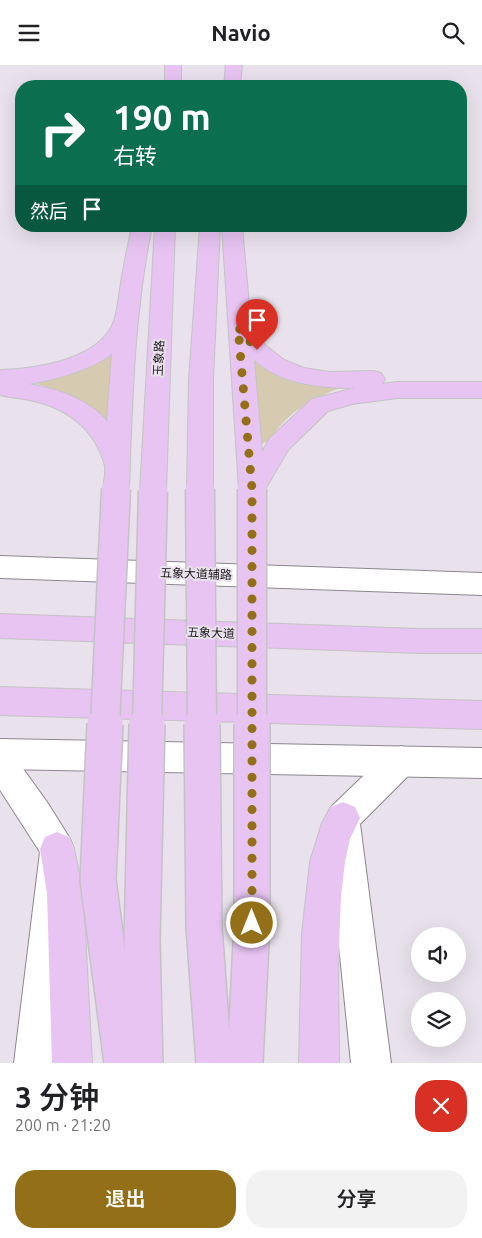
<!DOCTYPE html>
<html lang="zh">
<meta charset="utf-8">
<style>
body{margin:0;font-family:Ubuntu,"Noto Sans SC",sans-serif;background:#f2f2f2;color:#202124;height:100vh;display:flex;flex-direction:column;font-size:19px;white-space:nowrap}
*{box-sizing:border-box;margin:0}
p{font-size:16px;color:#757577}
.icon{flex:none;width:28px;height:28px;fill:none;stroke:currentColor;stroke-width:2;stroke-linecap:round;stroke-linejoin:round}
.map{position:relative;height:998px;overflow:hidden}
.side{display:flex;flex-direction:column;background:#fff;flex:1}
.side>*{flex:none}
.guide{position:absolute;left:15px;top:15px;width:452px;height:152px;border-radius:20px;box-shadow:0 5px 20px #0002;background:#0b6e4f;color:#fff;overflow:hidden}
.tools{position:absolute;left:411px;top:862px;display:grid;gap:10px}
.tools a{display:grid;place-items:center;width:55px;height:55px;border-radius:50%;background:#fff;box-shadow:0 5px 20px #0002;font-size:25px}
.pin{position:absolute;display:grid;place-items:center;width:42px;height:42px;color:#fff;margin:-51px -21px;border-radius:50% 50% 50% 0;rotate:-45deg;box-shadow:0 0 5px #0007}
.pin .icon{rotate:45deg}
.me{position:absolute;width:55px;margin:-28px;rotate:0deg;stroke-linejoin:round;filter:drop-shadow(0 0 4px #0008)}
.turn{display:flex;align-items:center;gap:18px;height:105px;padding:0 15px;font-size:22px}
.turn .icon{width:65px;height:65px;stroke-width:2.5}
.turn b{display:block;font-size:35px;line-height:42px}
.then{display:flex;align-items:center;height:48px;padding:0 15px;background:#0003;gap:10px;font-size:19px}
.round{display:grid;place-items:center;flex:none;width:52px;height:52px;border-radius:20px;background:#f2f2f2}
.overview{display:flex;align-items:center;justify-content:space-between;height:85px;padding:0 15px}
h1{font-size:30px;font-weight:600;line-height:38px}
.cta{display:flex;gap:10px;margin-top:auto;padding:10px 15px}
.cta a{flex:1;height:58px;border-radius:20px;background:#937017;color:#fff;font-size:20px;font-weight:600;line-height:58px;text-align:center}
.cta a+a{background:#f2f2f2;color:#202124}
header{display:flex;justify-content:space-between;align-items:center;height:65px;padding:0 15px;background:#fff;font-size:22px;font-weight:600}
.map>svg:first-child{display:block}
.green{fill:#d6cab1}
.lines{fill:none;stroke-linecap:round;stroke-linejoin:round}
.minor-casing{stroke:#8d868f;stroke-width:2}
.tertiary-casing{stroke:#8d868f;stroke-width:2}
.primary-casing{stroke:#c4c3c4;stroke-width:2}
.minor{fill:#fff;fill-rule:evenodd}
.tertiary{fill:#fff;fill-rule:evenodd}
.primary{fill:#e7c4f2;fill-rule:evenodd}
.primary-bridge-far1-casing{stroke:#c4c3c4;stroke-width:31;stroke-linecap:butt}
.primary-bridge-casing{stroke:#c4c3c4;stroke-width:38;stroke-linecap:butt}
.primary-bridge-far1{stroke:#e7c4f2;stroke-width:28}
.primary-bridge{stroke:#e7c4f2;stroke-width:35}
.route{stroke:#937017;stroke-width:9;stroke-dasharray:0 16.2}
.labels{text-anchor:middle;stroke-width:4;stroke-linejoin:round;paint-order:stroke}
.street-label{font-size:12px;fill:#1c191d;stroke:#e9e2ec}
</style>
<header><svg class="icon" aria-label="menu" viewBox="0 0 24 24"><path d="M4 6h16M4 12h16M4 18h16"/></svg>Navio<svg class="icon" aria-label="search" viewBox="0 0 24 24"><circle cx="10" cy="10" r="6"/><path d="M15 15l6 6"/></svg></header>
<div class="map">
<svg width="482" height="998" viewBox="0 0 482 998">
<rect width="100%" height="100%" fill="#e9e2ec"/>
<g class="green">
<path d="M116,283L112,364C90,338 69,328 37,319V315Z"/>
<path d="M256,295L336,321L338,324C308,335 286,349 268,377L262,378L252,296Z"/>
</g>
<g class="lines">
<g class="minor-casing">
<g id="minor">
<path d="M401,681L412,685L417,696L412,707L360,759L391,998H351L326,753L331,742L390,685Z"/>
<path d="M0,683L11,687L47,737L69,772L74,784L54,998H14L40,787L0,725Z"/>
</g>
</g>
<g class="tertiary-casing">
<g id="tertiary">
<path d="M0,491L482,508V530L0,513Z"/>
<path d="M0,674L482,683V713L0,704Z"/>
</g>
</g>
<g class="primary-casing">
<g id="primary">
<rect x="165" y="0" width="16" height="21"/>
<path d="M226,0H242L240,21H224Z"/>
<path d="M132,161H152C134,248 132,336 129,424L125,431L116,434L107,431C100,419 107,412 105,401C96,366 69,344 34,336C23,333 11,333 0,330V305C33,304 89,296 109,266C118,253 118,233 121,218C124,199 128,180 132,161ZM112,289L107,356C88,334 58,324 29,319C58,314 88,306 112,289Z"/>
<path d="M155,161H175L166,426L162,433L153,436L144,433L140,426Z"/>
<path d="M200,161H220L213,315V424L209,431L200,434L191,431L187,424L189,315Z"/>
<path d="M222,161H242L251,262L265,280L284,295L304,303L330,307L373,306L381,308L385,314L382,319L397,317H482V333H397L352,339L328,346L288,385L261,431L252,434L243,431L239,424ZM254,295C281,319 319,323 355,323L312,334L270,373L262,387Z"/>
<path d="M0,549L419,564H482V588H419L0,573Z"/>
<path d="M0,622L482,636V664L0,650Z"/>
<path d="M343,737L355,742L360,753L350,774L345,797L341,831L338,908L339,998H299L302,869L310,797L322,758L331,742Z"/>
<path d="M57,767L69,772L74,784L83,828L92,998H52L47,828L40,784L45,772Z"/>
</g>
</g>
<use href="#minor" class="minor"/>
<use href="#tertiary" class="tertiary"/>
<use href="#primary" class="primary"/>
<g class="primary-bridge-far1-casing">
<g id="primary-bridge-far1">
<path d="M200,424L202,660"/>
<path d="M252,424V660"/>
<path d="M105,660L116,424"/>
<path d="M147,660L153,426"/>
</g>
</g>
<g class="primary-bridge-casing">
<g id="primary-bridge">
<path d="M105,659L98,815L122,998"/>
<path d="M202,659L204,862L214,998"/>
<path d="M145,998L142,875L147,659"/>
<path d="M245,998L252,858V659"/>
</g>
</g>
<use href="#primary-bridge-far1" class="primary-bridge-far1"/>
<use href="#primary-bridge" class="primary-bridge"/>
</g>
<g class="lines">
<path class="route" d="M252,858V424L238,262L257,285"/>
</g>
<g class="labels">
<g class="street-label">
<text transform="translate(159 293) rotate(-87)" y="4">玉象路</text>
<text transform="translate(196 509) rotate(2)" y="4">五象大道辅路</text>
<text transform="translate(211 568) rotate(2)" y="4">五象大道</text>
</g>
</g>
</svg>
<div class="tools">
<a><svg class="icon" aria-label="sound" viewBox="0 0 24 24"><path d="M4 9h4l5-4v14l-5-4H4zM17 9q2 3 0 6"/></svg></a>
<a><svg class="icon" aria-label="layers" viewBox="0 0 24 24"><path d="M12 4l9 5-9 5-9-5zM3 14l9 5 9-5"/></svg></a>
</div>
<div class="pin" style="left:257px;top:285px;background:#d93025"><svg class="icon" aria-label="arrive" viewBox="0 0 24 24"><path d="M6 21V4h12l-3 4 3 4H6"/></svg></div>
<svg class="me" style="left:252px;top:858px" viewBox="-20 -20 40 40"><circle r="17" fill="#937017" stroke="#fff" stroke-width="3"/><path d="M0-11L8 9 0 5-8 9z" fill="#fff"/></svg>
<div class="guide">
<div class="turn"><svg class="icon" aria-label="right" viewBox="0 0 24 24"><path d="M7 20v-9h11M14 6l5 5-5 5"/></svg><div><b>190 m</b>右转</div></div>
<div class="then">然后<svg class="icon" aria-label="arrive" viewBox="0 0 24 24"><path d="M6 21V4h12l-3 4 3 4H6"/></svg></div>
</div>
</div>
<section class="side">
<div class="overview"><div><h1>3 分钟</h1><p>200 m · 21:20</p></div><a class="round" style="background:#d93025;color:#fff"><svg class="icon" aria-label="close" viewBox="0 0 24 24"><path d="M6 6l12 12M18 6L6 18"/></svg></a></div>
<div class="cta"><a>退出</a><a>分享</a></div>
</section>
